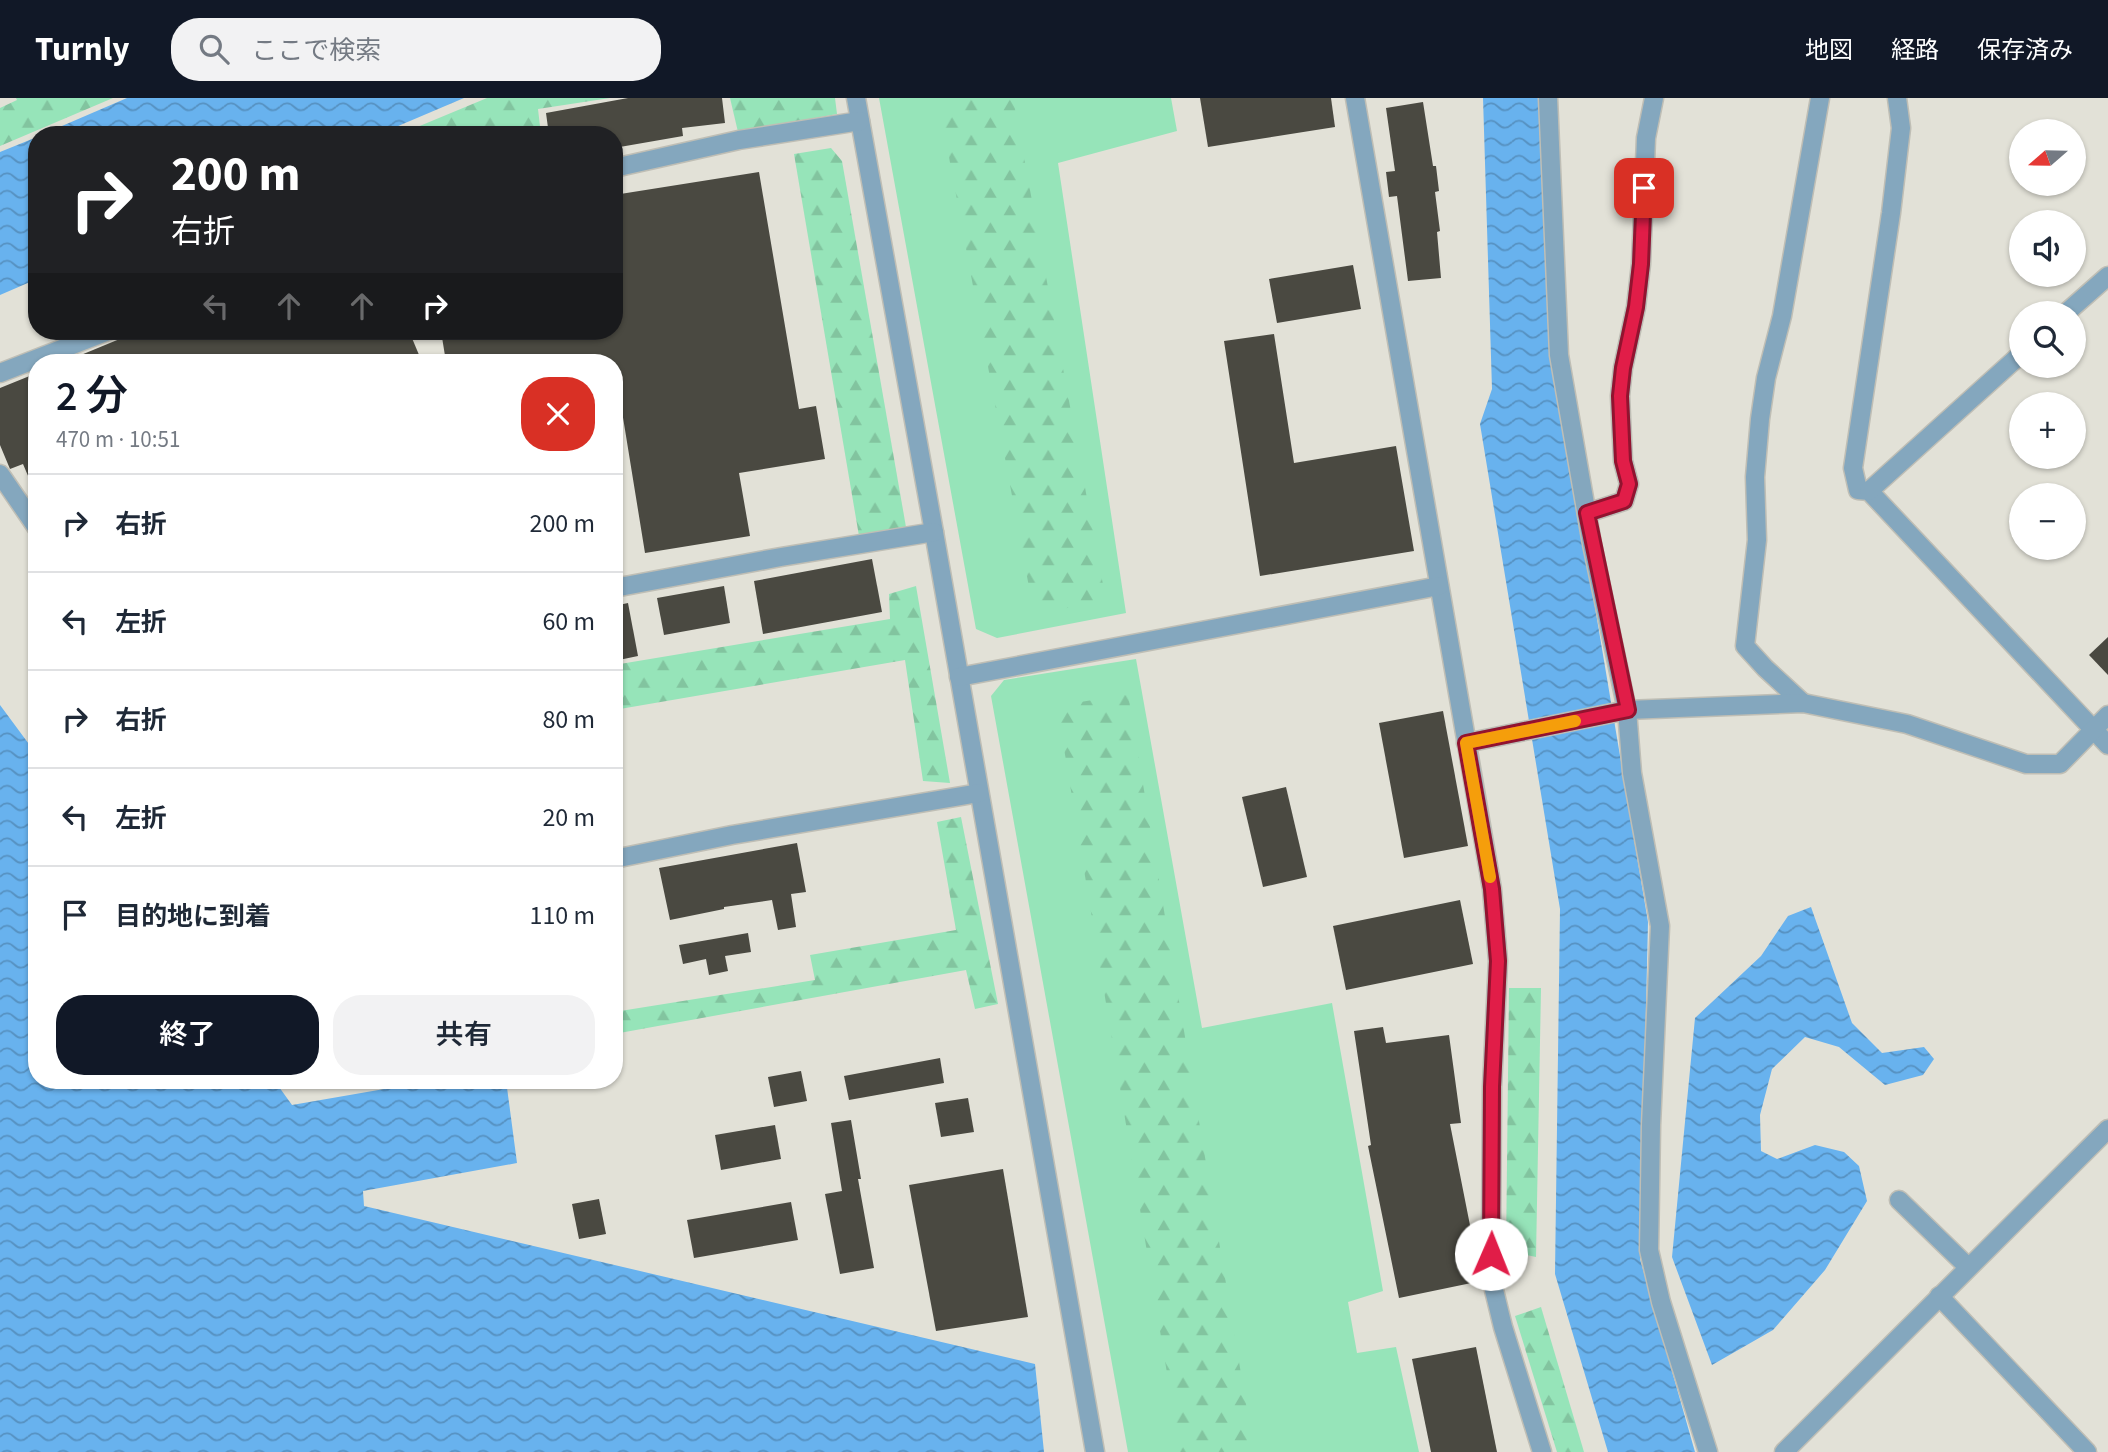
<!DOCTYPE html>
<html lang="ja">
<meta charset="utf-8">
<style>
body{margin:0;font-family:"Source Sans 3","Noto Sans JP",sans-serif;background:#f2f2f3;color:#1f2937;height:100vh;display:flex;flex-direction:column;font-size:26px;white-space:nowrap}
*{box-sizing:border-box;margin:0}
p{font-size:23px;color:#747a83}
.icon{flex:none;width:38px;height:38px;fill:none;stroke:currentColor;stroke-width:2;stroke-linecap:round;stroke-linejoin:round}
.map{position:relative;flex:1;overflow:hidden}
.panel{position:absolute;left:28px;top:256px;width:595px;height:735px;display:flex;flex-direction:column;background:#fff;border-radius:28px;box-shadow:0 2px 5px #0004}
.panel>*{flex:none}
.hud{position:absolute;left:28px;top:28px;width:595px;height:214px;border-radius:28px;box-shadow:0 2px 5px #0004;background:#202124;color:#fff;overflow:hidden}
.needle{width:46px;rotate:250deg}
.controls{position:absolute;left:2009px;top:21px;display:grid;gap:14px}
.controls a{display:grid;place-items:center;width:77px;height:77px;border-radius:50%;background:#fff;box-shadow:0 2px 5px #0004;font-size:35px}
.pin{position:absolute;display:grid;place-items:center;width:60px;height:60px;color:#fff;margin:-30px;border-radius:14px;box-shadow:0 4px 10px #0006}
.me{position:absolute;width:77px;margin:-38px;rotate:1deg;stroke-linejoin:round;filter:drop-shadow(0 0 5px #0008)}
.turn{display:flex;align-items:center;gap:24px;height:147px;padding:0 28px;font-size:32px}
.turn .icon{width:91px;height:91px;stroke-width:2.5}
.turn b{display:block;font-size:49px;line-height:60px}
.lanes{display:flex;align-items:center;height:66px;padding:0 28px;background:#0003;justify-content:center;gap:35px;direction:ltr}
.lanes .off{opacity:.35}
.round{display:grid;place-items:center;flex:none;width:74px;height:74px;border-radius:28px;background:#f2f2f3}
.head{display:flex;align-items:center;justify-content:space-between;height:119px;padding:0 28px}
h1{font-size:42px;font-weight:600;line-height:52px;color:#111827}
.button{display:flex;gap:14px;margin-top:auto;padding:14px 28px}
.button a{flex:1;height:80px;border-radius:28px;background:#111827;color:#fff;font-size:28px;font-weight:600;line-height:80px;text-align:center}
.button a+a{background:#f2f2f3;color:#1f2937}
ul{padding:0;list-style:none}
li{display:flex;align-items:center;gap:21px;height:98px;padding:0 28px;border-top:2px solid #e0e1e3}
li div{flex:1}
li b{display:block;font-size:26px}
li em{font-style:normal}
header{display:flex;align-items:center;gap:42px;box-sizing:border-box;height:98px;padding:0 35px;background:#111827;color:#fff}
header strong{font-size:33px}
nav{display:flex;gap:38px;margin-inline-start:auto;font-size:24px}
.search{width:490px;height:63px;background:#f2f2f3;display:flex;align-items:center;gap:18px;box-sizing:border-box;padding:0 24px;border-radius:28px;color:#747a83;font-size:26px}
.map>svg:first-child{display:block}
.green{fill:#96e4b9}
.forest{fill:url(#forest-firs)}
.water{fill:url(#water-waves)}
.building{fill:#4a4941}
.lines{fill:none;stroke-linecap:round;stroke-linejoin:round}
.minor-casing{stroke:#bfbeb5;stroke-width:21}
.minor{stroke:#84a7be;stroke-width:18}
.route-casing{stroke:#92132f;stroke-width:18}
.route{stroke:#e11d48;stroke-width:12}
.slow{stroke:#f59e0b;stroke-width:12}
</style>
<header>
<strong>Turnly</strong>
<div class="search"><svg class="icon" aria-label="search" viewBox="0 0 24 24"><circle cx="10" cy="10" r="6"/><path d="M15 15l6 6"/></svg>ここで検索</div>
<nav><a>地図</a><a>経路</a><a>保存済み</a></nav>
</header>
<div class="map">
<svg width="2108" height="1354" viewBox="0 0 2108 1354">
<defs>
<pattern id="forest-firs" width="22" height="20" patternUnits="userSpaceOnUse" patternTransform="scale(1.75)"><rect width="22" height="20" fill="#96e4b9"/><path d="M5 1l3.5 6h-7zM16 11l3.5 6h-7z" fill="#82c49f"/></pattern>
<pattern id="water-waves" width="16" height="10" patternUnits="userSpaceOnUse" patternTransform="scale(1.75)"><rect width="16" height="10" fill="#68b2ee"/><path d="M0 5q4-4 8 0t8 0" fill="none" stroke="#5691c1"/></pattern>
</defs>
<rect width="100%" height="100%" fill="#e2e1d7"/>
<g class="green">
<path d="M879,0H1171L1177,33L1058,65L1126,515L997,540L976,531Z"/>
<path d="M1136,561L1202,930L1332,905L1383,1193L1348,1204L1357,1255L1396,1249L1419,1354H1128L991,598L1004,582Z"/>
</g>
<g class="forest">
<path d="M16,0H113L0,48V10L17,2Z"/>
<path d="M487,0H610L538,11L541,37H398Z"/>
<path d="M730,0H835L837,16L738,34Z"/>
<path d="M938,0H1013L1106,503L1034,516Z"/>
<path d="M831,50L842,63L906,429L859,438L794,56Z"/>
<path d="M916,488L950,685L923,683L905,562L614,612V567L890,521L889,496Z"/>
<path d="M1128,596L1254,1354H1180L1057,608Z"/>
<path d="M961,719L998,906L975,911L966,872L614,936V914L815,882L810,857L956,832L937,724Z"/>
<path d="M1509,890H1541L1536,1159L1506,1153Z"/>
<path d="M1541,1209L1584,1354H1557L1515,1218Z"/>
</g>
<g class="water">
<path d="M127,0H464L377,37H41Z"/>
<path d="M1483,0H1539L1551,248L1648,824L1640,1161L1695,1354H1608L1555,1176L1560,811L1480,326L1492,291Z"/>
<path d="M37,39V181L0,197V54Z"/>
<path d="M0,607L37,657V982H274L292,1007L436,982H506L517,1065L363,1093L364,1108L1035,1266L1044,1354H0Z"/>
<path d="M1811,809L1852,925L1882,955L1924,949L1934,961L1923,977L1885,987L1839,949L1805,939L1772,971L1760,1017L1761,1053L1777,1061L1815,1047L1844,1054L1859,1068L1867,1103L1825,1172L1773,1232L1712,1267L1672,1159L1695,920L1761,858L1788,818Z"/>
</g>
<g class="building">
<path d="M628,0H722L725,25L682,30L683,38L614,50V37H549L546,15Z"/>
<path d="M1200,0H1331L1335,29L1208,49Z"/>
<path d="M1423,4L1433,68H1436L1439,93L1435,94L1440,133L1437,134L1441,180L1408,183L1397,98L1389,99L1386,74L1395,73L1386,10Z"/>
<path d="M759,74L799,311L816,308L825,361L739,375L750,438L645,455L614,264H446L441,233H614V97Z"/>
<path d="M1353,167L1361,211L1277,225L1269,181Z"/>
<path d="M139,233H409L422,264H64Z"/>
<path d="M1274,236L1294,365L1396,348L1414,453L1260,478L1224,243Z"/>
<path d="M37,275V399L23,366L10,371L0,347V290Z"/>
<path d="M872,461L882,514L763,536L754,483Z"/>
<path d="M724,488L730,525L664,537L657,500Z"/>
<path d="M628,505L638,558L614,563V508Z"/>
<path d="M2108,539V577L2089,557Z"/>
<path d="M1443,613L1468,748L1404,760L1379,625Z"/>
<path d="M1286,689L1307,779L1263,789L1242,699Z"/>
<path d="M797,745L806,794L791,796L796,829L778,832L772,802L724,809V811L670,822L659,770Z"/>
<path d="M1460,802L1473,866L1346,892L1333,828Z"/>
<path d="M748,835L751,854L725,858L728,873L709,877L706,861L683,866L679,847Z"/>
<path d="M1383,929L1386,945L1449,937L1461,1025L1450,1026L1481,1183L1399,1200L1368,1048L1371,1047L1354,933Z"/>
<path d="M940,960L944,985L849,1002L844,978Z"/>
<path d="M801,973L807,1003L774,1009L768,979Z"/>
<path d="M968,1000L974,1034L941,1039L935,1005Z"/>
<path d="M851,1022L861,1081H858L874,1170L840,1176L825,1096L842,1093L831,1025Z"/>
<path d="M775,1027L781,1061L721,1072L715,1037Z"/>
<path d="M1003,1071L1028,1219L936,1233L909,1087Z"/>
<path d="M599,1101L606,1136L579,1141L572,1106Z"/>
<path d="M791,1104L798,1142L694,1160L687,1122Z"/>
<path d="M1476,1249L1497,1354H1431L1412,1261Z"/>
</g>
<g class="lines">
<g class="minor-casing">
<g id="minor">
<path d="M856,0L934,434L1095,1354"/>
<path d="M1355,0L1492,791L1498,863L1492,989L1491,1156L1494,1192L1503,1229L1542,1354"/>
<path d="M1548,0L1559,257L1592,446L1627,612L1632,675L1660,828L1651,1027L1649,1152L1661,1204L1708,1354"/>
<path d="M1897,0L1901,30L1891,115L1853,370L1858,392L1869,393L2108,647"/>
<path d="M614,70L739,42L860,23"/>
<path d="M2066,215L2108,178"/>
<path d="M0,275L108,233"/>
<path d="M0,376L37,430"/>
<path d="M1869,393L2021,256"/>
<path d="M1587,415L1624,403L1629,386L1623,363L1620,298L1623,270L1636,209L1641,166L1646,40L1654,0"/>
<path d="M614,490L781,459L934,434"/>
<path d="M959,579L1439,488"/>
<path d="M1803,605L1765,570L1745,548L1757,442L1755,379L1760,321L1766,280L1782,218L1820,0"/>
<path d="M1466,645L1627,612L1803,605L1907,626L2026,666H2060L2108,617"/>
<path d="M614,761L732,737L979,695"/>
<path d="M1899,1102L1968,1169"/>
<path d="M1939,1198L2087,1354"/>
<path d="M1784,1354L2108,1031"/>
</g>
</g>
<use href="#minor" class="minor"/>
</g>
<g class="lines">
<g class="route-casing">
<path id="route" d="M1491,1156L1492,989L1498,863L1492,791L1466,645L1628,612L1587,415L1624,403L1629,386L1623,363L1620,298L1623,270L1636,209L1641,166L1644,90"/>
</g>
<use href="#route" class="route"/>
<path class="slow" d="M1490,779L1466,645L1575,623"/>
</g>
</svg>
<div class="controls">
<a><svg class="needle" viewBox="-14 -14 28 28"><path d="M0-13l5 13h-10z" fill="#e53935"/><path d="M0 13l5-13h-10z" fill="#747a83"/></svg></a>
<a><svg class="icon" aria-label="sound" viewBox="0 0 24 24"><path d="M4 9h4l5-4v14l-5-4H4zM17 9q2 3 0 6"/></svg></a>
<a><svg class="icon" aria-label="search" viewBox="0 0 24 24"><circle cx="10" cy="10" r="6"/><path d="M15 15l6 6"/></svg></a>
<a>+</a>
<a>−</a>
</div>
<div class="pin" style="left:1644px;top:90px;background:#d93025"><svg class="icon" aria-label="arrive" viewBox="0 0 24 24"><path d="M6 21V4h12l-3 4 3 4H6"/></svg></div>
<svg class="me" style="left:1491px;top:1156px" viewBox="-20 -20 40 40"><circle r="19" fill="#fff"/><path d="M0-13L10 11 0 6-10 11z" fill="#e11d48"/></svg>
<div class="hud">
<div class="turn"><svg class="icon" aria-label="right" viewBox="0 0 24 24"><path d="M7 20v-9h11M14 6l5 5-5 5"/></svg><div><b>200 m</b>右折</div></div>
<div class="lanes"><svg class="icon off" aria-label="left" viewBox="0 0 24 24"><path d="M17 20v-9H6M10 6l-5 5 5 5"/></svg><svg class="icon off" aria-label="ahead" viewBox="0 0 24 24"><path d="M12 20V5M6 11l6-6 6 6"/></svg><svg class="icon off" aria-label="ahead" viewBox="0 0 24 24"><path d="M12 20V5M6 11l6-6 6 6"/></svg><svg class="icon" aria-label="right" viewBox="0 0 24 24"><path d="M7 20v-9h11M14 6l5 5-5 5"/></svg></div>
</div>
<section class="panel">
<div class="head"><div><h1>2 分</h1><p>470 m · 10:51</p></div><a class="round" style="background:#d93025;color:#fff"><svg class="icon" aria-label="close" viewBox="0 0 24 24"><path d="M6 6l12 12M18 6L6 18"/></svg></a></div>
<ul>
<li><svg class="icon" aria-label="right" viewBox="0 0 24 24"><path d="M7 20v-9h11M14 6l5 5-5 5"/></svg><div><b>右折</b></div><em>200 m</em></li>
<li><svg class="icon" aria-label="left" viewBox="0 0 24 24"><path d="M17 20v-9H6M10 6l-5 5 5 5"/></svg><div><b>左折</b></div><em>60 m</em></li>
<li><svg class="icon" aria-label="right" viewBox="0 0 24 24"><path d="M7 20v-9h11M14 6l5 5-5 5"/></svg><div><b>右折</b></div><em>80 m</em></li>
<li><svg class="icon" aria-label="left" viewBox="0 0 24 24"><path d="M17 20v-9H6M10 6l-5 5 5 5"/></svg><div><b>左折</b></div><em>20 m</em></li>
<li><svg class="icon" aria-label="arrive" viewBox="0 0 24 24"><path d="M6 21V4h12l-3 4 3 4H6"/></svg><div><b>目的地に到着</b></div><em>110 m</em></li>
</ul>
<div class="button"><a>終了</a><a>共有</a></div>
</section>
</div>
